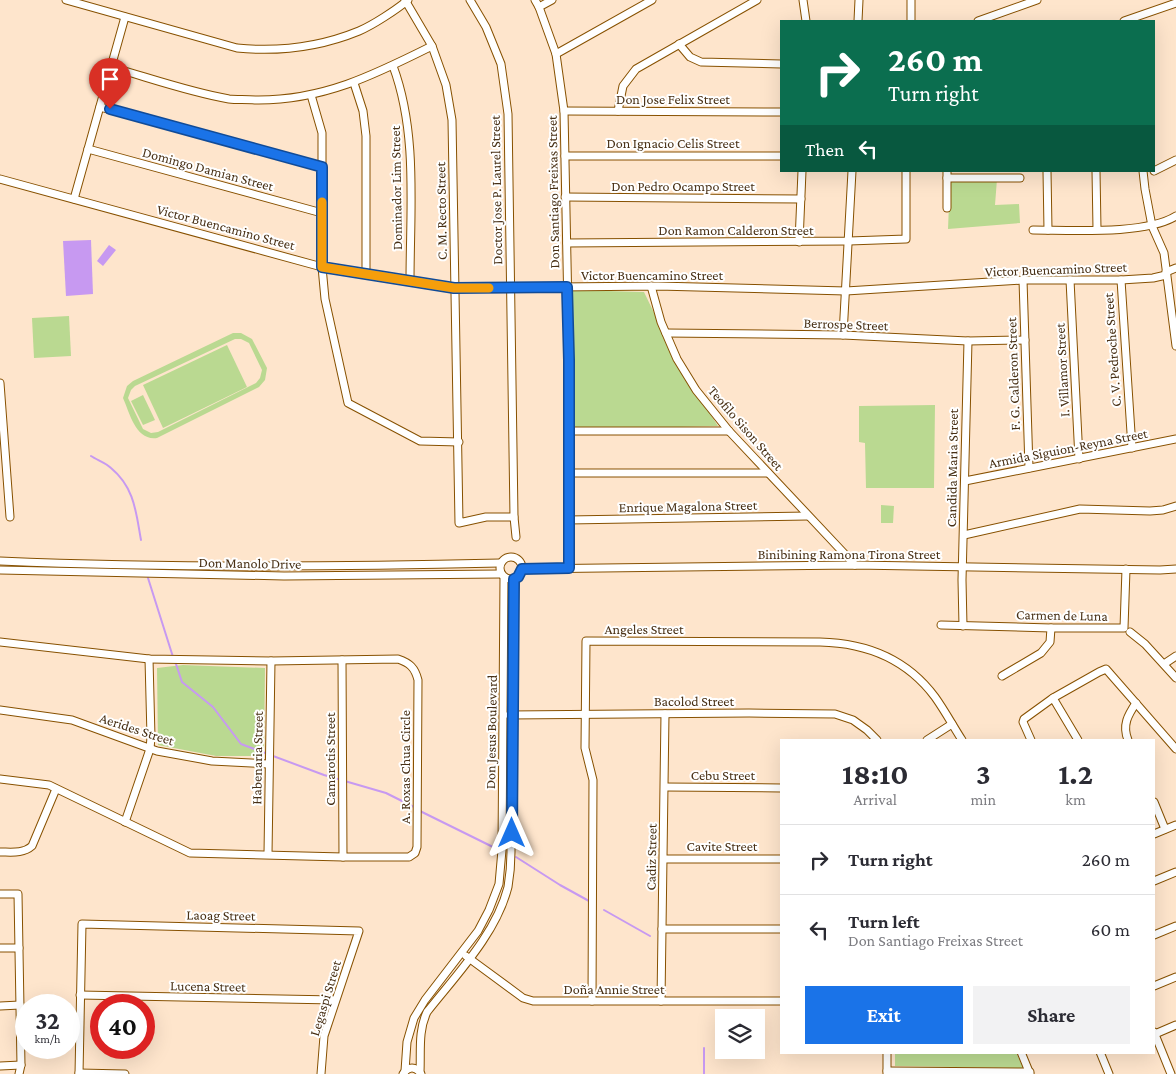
<!DOCTYPE html>
<meta charset="utf-8">
<style>
body{margin:0;font-family:"Crimson Pro",serif;background:#f2f2f3;color:#2b2b33;height:100vh;display:flex;flex-direction:column;font-size:19px;white-space:nowrap}
*{box-sizing:border-box;margin:0}
p{font-size:16px;color:#7c7c81}
.icon{flex:none;width:28px;height:28px;fill:none;stroke:currentColor;stroke-width:2;stroke-linecap:round;stroke-linejoin:round}
.map{position:relative;flex:1;overflow:hidden}
.details{position:absolute;left:780px;top:739px;width:375px;height:315px;display:flex;flex-direction:column;background:#fff;border-radius:0px;box-shadow:0 5px 20px #0002}
.details>*{flex:none}
.guide{position:absolute;left:780px;top:20px;width:375px;height:152px;border-radius:0px;box-shadow:0 5px 20px #0002;background:#0b6e4f;color:#fff;overflow:hidden}
.fabs{position:absolute;left:715px;top:1009px;display:grid;gap:10px}
.fabs a{display:grid;place-items:center;width:50px;height:50px;border-radius:0px;background:#fff;box-shadow:0 5px 20px #0002;font-size:25px}
.speed{position:absolute;left:15px;top:994px;display:flex;gap:10px;font-size:25px;font-weight:700;text-align:center}
.speed>*{display:grid;place-content:center;width:65px;height:65px;border-radius:50%;background:#fff;box-shadow:0 5px 20px #0002;line-height:1}
.speed small{font-size:12px;font-weight:400}
.speed .limit{border:8px solid #d22;background:#fff;color:#111}
.pin{position:absolute;display:grid;place-items:center;width:42px;height:42px;color:#fff;margin:-51px -21px;border-radius:50% 50% 50% 0;rotate:-45deg;box-shadow:0 0 5px #0007}
.pin .icon{rotate:45deg}
.me{position:absolute;width:55px;margin:-28px;rotate:0deg;stroke-linejoin:round;filter:drop-shadow(0 0 4px #0008)}
.turn{display:flex;align-items:center;gap:18px;height:105px;padding:0 25px;font-size:22px}
.turn .icon{width:65px;height:65px;stroke-width:2.5}
.turn b{display:block;font-size:35px;line-height:42px}
.then{display:flex;align-items:center;height:48px;padding:0 25px;background:#0003;gap:10px;font-size:19px}
.eta{display:flex;justify-content:space-evenly;align-items:center;height:85px;text-align:center}
.eta b{font-size:30px;font-weight:700;line-height:35px}
.button{display:flex;gap:10px;margin-top:auto;padding:10px 25px}
.button a{flex:1;height:58px;border-radius:0px;background:#1a73e8;color:#fff;font-size:20px;font-weight:700;line-height:58px;text-align:center}
.button a+a{background:#f2f2f3;color:#2b2b33}
ul{padding:0;list-style:none}
li{display:flex;align-items:center;gap:15px;height:70px;padding:0 25px;border-top:1px solid #e1e1e2}
li div{flex:1}
li b{display:block;font-size:19px}
li em{font-style:normal}
.map>svg:first-child{display:block}
.green{fill:#bad991;fill-rule:evenodd}
.water{fill:#c799f1}
.lines{fill:none;stroke-linecap:round;stroke-linejoin:round}
.stream{stroke:#c799f1;stroke-width:2}
.minor-casing{stroke:#875100;stroke-width:9}
.minor{stroke:#fff;stroke-width:7}
.route-casing{stroke:#114b97;stroke-width:12}
.route{stroke:#1a73e8;stroke-width:9}
.slow{stroke:#f59e0b;stroke-width:9}
.labels{text-anchor:middle;stroke-width:4;stroke-linejoin:round;paint-order:stroke}
.street-label{font-size:14px;fill:#483015;stroke:#fff}
</style>
<div class="map">
<svg width="1176" height="1074" viewBox="0 0 1176 1074">
<rect width="100%" height="100%" fill="#fee5cc"/>
<g class="green">
<path d="M950,179H997L995,205L1019,204L1020,223L948,229Z"/>
<path d="M571,290L644,292L681,369L718,426L570,430Z"/>
<path d="M69,316L71,356L34,358L32,318Z"/>
<path d="M233,333H241L252,339L267,368L265,380L259,387L157,438C136,441 130,414 123,398L127,386L133,381ZM235,339H241L249,343L262,370L260,378L256,383L158,432L151,433L143,429L128,398L131,390L135,386Z"/>
<path d="M227,345L247,387L163,428L143,385Z"/>
<path d="M143,395L155,420L143,425L131,401Z"/>
<path d="M935,405L934,488H866L865,443L859,442V406Z"/>
<path d="M881,505L894,506L893,523H881Z"/>
<path d="M183,665L265,668L264,756H216L158,745L157,668Z"/>
<path d="M1016,1052L1023,1068L895,1066V1053Z"/>
</g>
<g class="water">
<path d="M91,240L93,294L66,296L63,241Z"/>
<path d="M109,245L116,250L103,266L97,261Z"/>
</g>
<g class="lines">
<g class="stream">
<path d="M91,456C97,460 106,463 111,468C135,488 136,513 141,540"/>
<path d="M148,578L173,657"/>
<path d="M175,661L182,682L213,707L241,744L324,775L386,793L414,807"/>
<path d="M420,811L497,849"/>
<path d="M516,857L560,885L589,901"/>
<path d="M604,910L650,936"/>
<path d="M704,1074V1048"/>
</g>
<g class="minor-casing">
<g id="minor">
<path d="M66,0L237,48C278,52 320,47 359,31C373,25 396,10 408,0"/>
<path d="M405,0L432,46L446,85L452,120L459,523L486,517H514"/>
<path d="M470,0L486,27L501,64L508,114L514,517L516,537"/>
<path d="M535,0L539,7L556,54L564,111L569,361V568"/>
<path d="M803,0L806,21"/>
<path d="M539,7L552,0"/>
<path d="M858,21L859,0"/>
<path d="M911,21V0"/>
<path d="M978,21L1037,0"/>
<path d="M1124,21L1176,3"/>
<path d="M679,44L690,57L701,62L781,64"/>
<path d="M556,54L652,0"/>
<path d="M393,66C418,133 410,210 410,281"/>
<path d="M111,67C150,78 189,92 229,99C237,100 246,99 255,100C322,101 374,75 432,46"/>
<path d="M354,83L363,111L366,136V273"/>
<path d="M311,95L322,133V267L325,299L348,403L420,441L459,442"/>
<path d="M100,107L322,167"/>
<path d="M564,111L781,112"/>
<path d="M618,111L623,86L636,69L757,0"/>
<path d="M88,149L322,213"/>
<path d="M565,156H781"/>
<path d="M947,171V208"/>
<path d="M1047,171L1048,230"/>
<path d="M1096,171L1097,229"/>
<path d="M1143,171L1145,189L1152,226L1164,253L1176,346"/>
<path d="M1154,171L1176,160"/>
<path d="M947,178H1020"/>
<path d="M0,179L322,267L454,288L658,286L846,291L1023,280H1121L1153,278L1166,275"/>
<path d="M565,197L801,199"/>
<path d="M74,199L125,17"/>
<path d="M1033,230C1070,230 1146,235 1176,216"/>
<path d="M799,242L802,171"/>
<path d="M567,243L849,241L906,239V171"/>
<path d="M1166,272L1176,268"/>
<path d="M1023,280L1029,468"/>
<path d="M1070,280L1079,459"/>
<path d="M1121,280L1132,448"/>
<path d="M651,286L661,322L677,359L696,390L729,431L855,565"/>
<path d="M666,333L843,335L968,341L1025,340"/>
<path d="M843,335L852,171"/>
<path d="M0,383L10,517"/>
<path d="M569,431H729"/>
<path d="M568,473H768"/>
<path d="M965,481L1176,439"/>
<path d="M568,520L808,516"/>
<path d="M964,535L1080,509L1150,511L1163,510L1176,506"/>
<circle cx="511" cy="568" r="11"/>
<path d="M0,561C167,568 334,567 500,563"/>
<path d="M522,569L855,565L1160,570L1176,569"/>
<path d="M0,570L284,576L501,574"/>
<path d="M941,625L1051,628H1124L1126,569"/>
<path d="M963,626L962,580L968,341"/>
<path d="M1130,632L1145,644L1176,678"/>
<path d="M0,642L149,659L271,661L398,659C410,663 415,668 418,680L417,847L415,853L409,857H343L190,853L49,785L0,779"/>
<path d="M342,660L343,857"/>
<path d="M1164,664L1176,656"/>
<path d="M1002,676L1041,653L1050,642L1051,628"/>
<path d="M1053,698L1078,740"/>
<path d="M0,710L72,720L157,751L212,761L268,764"/>
<path d="M509,715L749,713L835,714L853,720L867,730L877,740"/>
<path d="M927,740L952,724"/>
<path d="M1031,740L1023,722L1024,719L1053,698L1099,672L1106,669L1176,749"/>
<path d="M1128,740C1122,725 1128,715 1136,703"/>
<path d="M665,787L781,788"/>
<path d="M1154,802L1165,829"/>
<path d="M125,822L150,749L151,737L149,659"/>
<path d="M1154,834L1176,825"/>
<path d="M0,852C11,852 23,854 32,846L56,789"/>
<path d="M268,854L271,661"/>
<path d="M664,859H781"/>
<path d="M1154,881L1176,872"/>
<path d="M0,894H18L21,1065L19,1074"/>
<path d="M662,929H781"/>
<path d="M1154,935L1176,926"/>
<path d="M0,948H19"/>
<path d="M466,956L523,998L533,1001H781"/>
<path d="M1154,986L1176,977"/>
<path d="M80,995L335,1000"/>
<path d="M592,1001L593,780L585,748L586,641L820,642C866,643 906,658 935,697C945,711 953,726 962,740"/>
<path d="M661,1001L665,714"/>
<path d="M0,1006L20,1005"/>
<path d="M1154,1032L1171,1074"/>
<path d="M1155,1034L1176,1025"/>
<path d="M1021,1052L1030,1074"/>
<path d="M1100,1052L1109,1074"/>
<path d="M0,1066L21,1065"/>
<path d="M405,1071L407,1042L414,1018L425,1000L478,931L489,910L499,884L502,850L504,577"/>
<path d="M887,1071L1030,1072"/>
<path d="M420,1072C421,1051 418,1031 427,1012C457,974 496,934 508,887C510,875 511,864 511,852L514,579"/>
<path d="M79,1073L125,1074"/>
<path d="M79,1074L82,924L359,931L324,1036L321,1074"/>
<path d="M403,1074C408,1066 416,1066 421,1074"/>
<path d="M887,1074V1052"/>
</g>
</g>
<use href="#minor" class="minor"/>
</g>
<g class="lines">
<g class="route-casing">
<path id="route" d="M110,109L322,167V267L454,288L567,287L569,360V568L522,569L518,577L514,579L512,833"/>
</g>
<use href="#route" class="route"/>
<path class="slow" d="M322,202V267L454,288H489"/>
</g>
<g class="labels">
<g class="street-label">
<text x="673" y="104">Don Jose Felix Street</text>
<text x="673" y="148">Don Ignacio Celis Street</text>
<text transform="translate(208 169) rotate(15)" y="5">Domingo Damian Street</text>
<text x="683" y="191">Don Pedro Ocampo Street</text>
<text transform="translate(396 188) rotate(-91)" y="5">Dominador Lim Street</text>
<text transform="translate(496 190) rotate(-91)" y="5">Doctor Jose P. Laurel Street</text>
<text transform="translate(553 192) rotate(-91)" y="5">Don Santiago Freixas Street</text>
<text transform="translate(441 211) rotate(-91)" y="5">C. M. Recto Street</text>
<text transform="translate(226 227) rotate(15)" y="5">Victor Buencamino Street</text>
<text x="736" y="235">Don Ramon Calderon Street</text>
<text transform="translate(1056 269) rotate(-2)" y="5">Victor Buencamino Street</text>
<text x="652" y="280">Victor Buencamino Street</text>
<text transform="translate(846 324) rotate(2)" y="5">Berrospe Street</text>
<text transform="translate(1112 350) rotate(-94)" y="5">C. V. Pedroche Street</text>
<text transform="translate(1062 370) rotate(-93)" y="5">I. Villamor Street</text>
<text transform="translate(1013 374) rotate(-92)" y="5">F. G. Calderon Street</text>
<text transform="translate(746 428) rotate(49)" y="5">Teofilo Sison Street</text>
<text transform="translate(1068 448) rotate(-11)" y="5">Armida Siguion-Reyna Street</text>
<text transform="translate(952 468) rotate(-89)" y="5">Candida Maria Street</text>
<text transform="translate(688 506) rotate(-1)" y="5">Enrique Magalona Street</text>
<text x="849" y="559">Binibining Ramona Tirona Street</text>
<text transform="translate(250 563) rotate(1)" y="5">Don Manolo Drive</text>
<text transform="translate(1062 615) rotate(1)" y="5">Carmen de Luna</text>
<text x="644" y="634">Angeles Street</text>
<text x="694" y="706">Bacolod Street</text>
<text transform="translate(137 729) rotate(18)" y="5">Aerides Street</text>
<text transform="translate(491 732) rotate(-89)" y="5">Don Jesus Boulevard</text>
<text transform="translate(257 758) rotate(-89)" y="5">Habenaria Street</text>
<text transform="translate(330 759) rotate(-90)" y="5">Camarotis Street</text>
<text transform="translate(405 767) rotate(-90)" y="5">A. Roxas Chua Circle</text>
<text x="723" y="780">Cebu Street</text>
<text x="722" y="851">Cavite Street</text>
<text transform="translate(651 857) rotate(-89)" y="5">Cadiz Street</text>
<text transform="translate(221 915) rotate(1)" y="5">Laoag Street</text>
<text transform="translate(208 986) rotate(1)" y="5">Lucena Street</text>
<text x="614" y="994">Doña Annie Street</text>
<text transform="translate(325 998) rotate(-73)" y="5">Legaspi Street</text>
</g>
</g>
</svg>
<div class="fabs">
<a><svg class="icon" aria-label="layers" viewBox="0 0 24 24"><path d="M12 4l9 5-9 5-9-5zM3 14l9 5 9-5"/></svg></a>
</div>
<div class="speed"><div>32<small>km/h</small></div><div class="limit">40</div></div>
<div class="pin" style="left:110px;top:109px;background:#d93025"><svg class="icon" aria-label="arrive" viewBox="0 0 24 24"><path d="M6 21V4h12l-3 4 3 4H6"/></svg></div>
<svg class="me" style="left:512px;top:833px" viewBox="-20 -20 40 40"><path d="M0-17L14 15 0 8-14 15z" fill="#1a73e8" stroke="#fff" stroke-width="4"/></svg>
<div class="guide">
<div class="turn"><svg class="icon" aria-label="right" viewBox="0 0 24 24"><path d="M7 20v-9h11M14 6l5 5-5 5"/></svg><div><b>260 m</b>Turn right</div></div>
<div class="then">Then<svg class="icon" aria-label="left" viewBox="0 0 24 24"><path d="M17 20v-9H6M10 6l-5 5 5 5"/></svg></div>
</div>
<section class="details">
<div class="eta">
<div><b>18:10</b><p>Arrival</p></div>
<div><b>3</b><p>min</p></div>
<div><b>1.2</b><p>km</p></div>
</div>
<ul>
<li><svg class="icon" aria-label="right" viewBox="0 0 24 24"><path d="M7 20v-9h11M14 6l5 5-5 5"/></svg><div><b>Turn right</b></div><em>260 m</em></li>
<li><svg class="icon" aria-label="left" viewBox="0 0 24 24"><path d="M17 20v-9H6M10 6l-5 5 5 5"/></svg><div><b>Turn left</b><p>Don Santiago Freixas Street</p></div><em>60 m</em></li>
</ul>
<div class="button"><a>Exit</a><a>Share</a></div>
</section>
</div>
